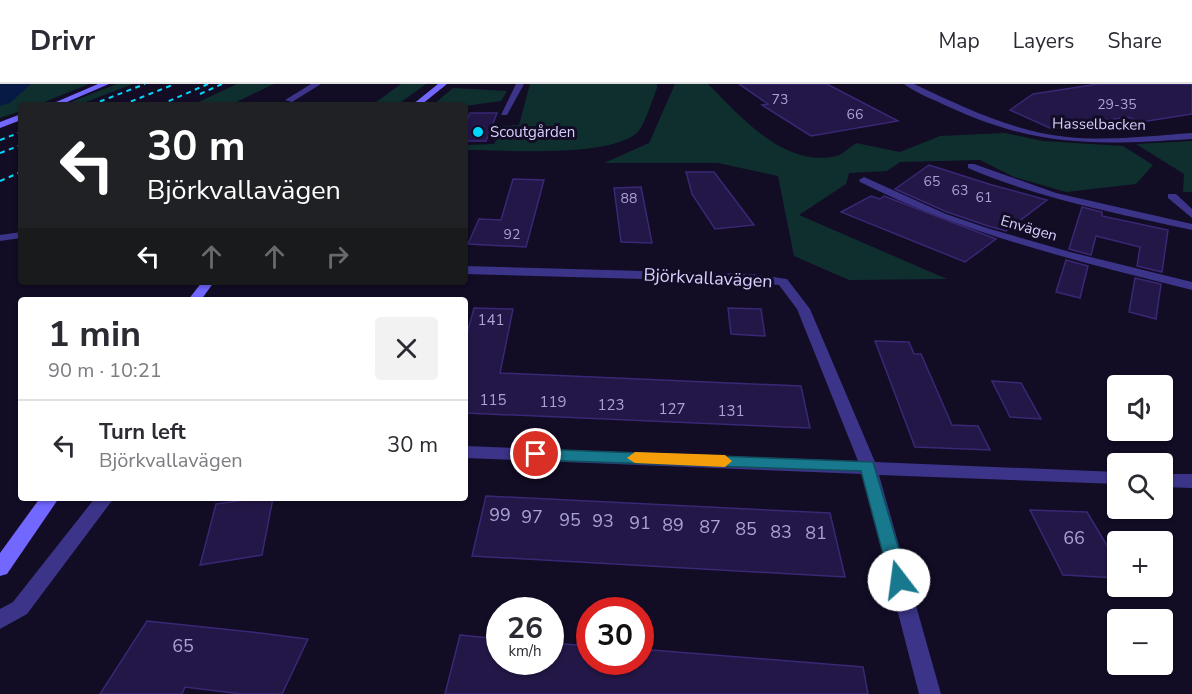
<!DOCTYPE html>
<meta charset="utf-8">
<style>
body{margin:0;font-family:"Nunito Sans",sans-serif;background:#f2f2f3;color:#2b2b33;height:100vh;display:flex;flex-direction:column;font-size:22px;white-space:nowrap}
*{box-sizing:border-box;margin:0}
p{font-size:20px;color:#7c7c81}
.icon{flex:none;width:33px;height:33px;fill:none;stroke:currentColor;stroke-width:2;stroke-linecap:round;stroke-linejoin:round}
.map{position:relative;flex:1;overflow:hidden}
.side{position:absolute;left:18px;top:213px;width:450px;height:204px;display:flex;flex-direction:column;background:#fff;border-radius:6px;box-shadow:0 2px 4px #0004}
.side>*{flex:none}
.guide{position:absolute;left:18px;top:18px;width:450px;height:183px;border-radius:6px;box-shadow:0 2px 4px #0004;background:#202124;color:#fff;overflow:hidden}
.buttons{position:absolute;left:1107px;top:291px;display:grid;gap:12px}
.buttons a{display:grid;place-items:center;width:66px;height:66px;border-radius:6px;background:#fff;box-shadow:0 2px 4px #0004;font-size:30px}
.speed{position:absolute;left:486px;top:513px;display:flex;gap:12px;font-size:30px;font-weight:700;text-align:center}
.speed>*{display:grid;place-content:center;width:78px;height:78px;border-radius:50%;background:#fff;box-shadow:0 2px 4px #0004;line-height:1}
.speed small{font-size:15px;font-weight:400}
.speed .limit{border:9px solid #d22;background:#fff;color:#111}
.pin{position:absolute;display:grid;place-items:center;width:51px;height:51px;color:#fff;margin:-26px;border:3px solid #fff;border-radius:50%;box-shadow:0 2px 6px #0007}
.me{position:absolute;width:66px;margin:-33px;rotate:345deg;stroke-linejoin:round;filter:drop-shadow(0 0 4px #0008)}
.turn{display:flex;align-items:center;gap:21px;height:126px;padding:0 30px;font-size:27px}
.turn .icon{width:78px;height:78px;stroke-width:2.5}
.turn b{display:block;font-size:42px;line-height:51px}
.lanes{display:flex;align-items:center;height:57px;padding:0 30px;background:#0003;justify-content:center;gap:30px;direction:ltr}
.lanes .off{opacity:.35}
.round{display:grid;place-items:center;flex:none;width:63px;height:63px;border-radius:6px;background:#f2f2f3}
.overview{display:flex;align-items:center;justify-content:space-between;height:102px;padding:0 30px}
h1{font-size:36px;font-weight:700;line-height:45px}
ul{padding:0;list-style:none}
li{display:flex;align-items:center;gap:18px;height:90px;padding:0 30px;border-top:2px solid #e1e1e2}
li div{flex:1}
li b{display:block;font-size:22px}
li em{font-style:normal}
header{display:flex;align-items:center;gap:36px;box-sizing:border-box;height:84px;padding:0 30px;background:#fff;border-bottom:2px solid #e1e1e2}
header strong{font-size:28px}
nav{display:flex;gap:33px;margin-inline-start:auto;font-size:21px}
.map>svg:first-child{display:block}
.green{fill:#0f2f2f}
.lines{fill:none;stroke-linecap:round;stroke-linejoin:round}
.river{fill:#061a45;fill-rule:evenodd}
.building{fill:#231747;stroke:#3a2775;stroke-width:1.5}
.lane{fill:#3b3488;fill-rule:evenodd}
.street{fill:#3b3488;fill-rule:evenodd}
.secondary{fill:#7267ff;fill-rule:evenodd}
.rail{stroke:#00d7fb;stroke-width:2;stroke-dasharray:5 4.5;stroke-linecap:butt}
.route{fill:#18788d;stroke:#104e5c;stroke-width:1.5}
.slow{fill:#f59e0b}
.poi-dot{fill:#00d7fb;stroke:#120c25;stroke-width:2}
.labels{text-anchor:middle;stroke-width:6;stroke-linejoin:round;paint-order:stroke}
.far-number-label{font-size:14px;fill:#aba2d1}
.far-street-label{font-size:15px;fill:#d8d0ff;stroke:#120c25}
.far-poi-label{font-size:15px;fill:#d8d0ff;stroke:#120c25;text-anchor:start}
.number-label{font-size:15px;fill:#aba2d1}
.street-label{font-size:18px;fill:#d8d0ff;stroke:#120c25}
.near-number-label{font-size:18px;fill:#aba2d1}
</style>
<header>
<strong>Drivr</strong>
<nav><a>Map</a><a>Layers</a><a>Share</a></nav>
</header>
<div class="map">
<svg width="1192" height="610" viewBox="0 0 1192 610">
<rect width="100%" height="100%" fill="#120c25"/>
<g class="green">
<path d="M24,0H89L37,21H21V27L0,34V18Z"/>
<path d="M117,0H133L78,21H63Z"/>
<path d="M237,0H274L230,21H192Z"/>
<path d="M401,0H426L397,21H372Z"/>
<path d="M530,0H657V4C653,14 644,43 637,49C607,74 506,66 465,66V61L494,60L504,42L519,41Z"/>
<path d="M675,0H708C741,33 784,84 837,72C843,70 850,63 856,59L900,68L940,52L1005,49L1043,57L1123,62L1153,81L1136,100L1066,108L1014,93L980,76L900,78L887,87L849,89L846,100L799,131L947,195L849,196L794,172L778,92L718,79H604L649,59Z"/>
<path d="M453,4L507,7L501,17L465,22L433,21Z"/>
<path d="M1192,57V108H1183L1184,90L1136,60Z"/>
</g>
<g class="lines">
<path class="river" d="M0,0H31L10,19L0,22Z"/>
</g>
<g class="building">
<path d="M739,0H827L898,37L811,52L762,21L768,20Z"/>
<path d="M1098,0H1192V30L1141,38L1127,33L1052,45L1010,26L1033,10Z"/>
<path d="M470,29H497L486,57H465V40Z"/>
<path d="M929,81L992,101L1047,116L1006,147L988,142L947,128L895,105Z"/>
<path d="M686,88H714L754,141L715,145L692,110Z"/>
<path d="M513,95L544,96L526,163L468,160L479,135L501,136Z"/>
<path d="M641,103L652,159L621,158L614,104Z"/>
<path d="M871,112L880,115L884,112L996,155L965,178L841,128Z"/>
<path d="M1082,123L1102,128V132L1168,146L1162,188L1137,182L1140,163L1096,152L1091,171L1069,165Z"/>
<path d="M1066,176L1088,182L1080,214L1056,208Z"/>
<path d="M1135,194L1161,200L1156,235L1129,228Z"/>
<path d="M474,224L513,225L500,289L801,302L810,344L465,329V257Z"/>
<path d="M728,224L761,225L765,252L731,250Z"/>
<path d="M875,257L909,258L914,270H921L952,341L978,342L990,366L915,363Z"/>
<path d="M992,297L1021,299L1041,335L1010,333Z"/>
<path d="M486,412L830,429L845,493L472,472Z"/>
<path d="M259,414H273L262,471L200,481L216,420Z"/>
<path d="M1030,426L1087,428L1118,480V494L1063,491Z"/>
<path d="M147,537L260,549L308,555L282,610H242L185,603L182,610H100Z"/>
<path d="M460,551L500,555V578H550V559L590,562V578H640V565L863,583L868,610H445Z"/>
</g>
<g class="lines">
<g class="lane">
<path d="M311,0H321L292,18L285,16Z"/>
<path d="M516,0H524L507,31H501Z"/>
</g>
<g class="street">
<path d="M904,0H914C963,23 1012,47 1067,53C1108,57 1151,52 1192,49V55C1096,61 1039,64 949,23C935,16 917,10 904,0Z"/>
<path d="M968,80H974L1056,109L1192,140V146C1116,129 1040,115 968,84Z"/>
<path d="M864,93L946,130L987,144L1070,168L1192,198V206C1078,177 966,151 860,98L859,96Z"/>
<path d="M1168,110H1176L1192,125V134L1168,114Z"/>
<path d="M21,148V154L0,157V151Z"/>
<path d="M465,182L751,190L787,195L810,225L875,378L1118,388V400L879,391L941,610H919L862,390L465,374V362L858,377L797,225L779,201L751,198L465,190Z"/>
<path d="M1162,390H1192V404L1162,403Z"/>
<path d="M95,414H114L27,530L0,545V525L13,518Z"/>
</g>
<g class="secondary">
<path d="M98,0H109L60,21H49Z"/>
<path d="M438,0H447L421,21H412Z"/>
<path d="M21,30V36L0,44V38Z"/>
<path d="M202,198H214L201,216H188Z"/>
<path d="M40,414H59L7,490L0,492V469Z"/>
</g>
<g class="rail">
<path d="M200,10L222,0"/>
<path d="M91,21L145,0"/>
<path d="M122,21L175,0"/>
<path d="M160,21L208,0"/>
<path d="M0,56L21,48"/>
<path d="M0,69L21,61"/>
<path d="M0,97L21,88"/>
</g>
</g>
<path class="route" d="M536,365L873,378L908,496L905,501L899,504L892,501L890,496L861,387L536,376L529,370Z"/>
<path class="slow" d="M635,368L725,371L732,377L725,383L635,379L627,374Z"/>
<circle class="poi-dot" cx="478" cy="48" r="6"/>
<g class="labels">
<g class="far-number-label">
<text x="780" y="20">73</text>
<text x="1117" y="25">29-35</text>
<text x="855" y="35">66</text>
<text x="932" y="102">65</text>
<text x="960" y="111">63</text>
<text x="984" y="118">61</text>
<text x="629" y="119">88</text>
<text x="512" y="155">92</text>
</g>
<g class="far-street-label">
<text transform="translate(1099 40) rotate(1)" y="5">Hasselbacken</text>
<text transform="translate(1029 144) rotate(16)" y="5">Envägen</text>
</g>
<g class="far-poi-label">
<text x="490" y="53">Scoutgården</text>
</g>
<g class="number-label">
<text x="491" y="241">141</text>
<text x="493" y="321">115</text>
<text x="553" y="323">119</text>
<text x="611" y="326">123</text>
<text x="672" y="330">127</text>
<text x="731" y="332">131</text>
</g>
<g class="street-label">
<text transform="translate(708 194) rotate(3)" y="6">Björkvallavägen</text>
</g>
<g class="near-number-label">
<text x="500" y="437">99</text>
<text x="532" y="439">97</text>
<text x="570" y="442">95</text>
<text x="603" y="443">93</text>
<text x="640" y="445">91</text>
<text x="673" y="447">89</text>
<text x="710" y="449">87</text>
<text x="746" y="451">85</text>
<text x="781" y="454">83</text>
<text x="816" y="455">81</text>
<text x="1074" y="460">66</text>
<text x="183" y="568">65</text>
</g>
</g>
</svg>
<div class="buttons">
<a><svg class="icon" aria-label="sound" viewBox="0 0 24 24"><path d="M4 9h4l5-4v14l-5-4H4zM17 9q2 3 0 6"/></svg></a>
<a><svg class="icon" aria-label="search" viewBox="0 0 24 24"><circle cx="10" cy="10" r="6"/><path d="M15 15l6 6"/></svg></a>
<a>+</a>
<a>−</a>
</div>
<div class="speed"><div>26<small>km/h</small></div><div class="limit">30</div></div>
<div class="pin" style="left:536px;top:370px;background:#d93025"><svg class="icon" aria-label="arrive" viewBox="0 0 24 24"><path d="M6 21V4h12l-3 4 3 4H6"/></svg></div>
<svg class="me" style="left:899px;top:496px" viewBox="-20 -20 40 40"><circle r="19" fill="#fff"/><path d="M0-13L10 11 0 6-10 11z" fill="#18788d"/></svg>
<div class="guide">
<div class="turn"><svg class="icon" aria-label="left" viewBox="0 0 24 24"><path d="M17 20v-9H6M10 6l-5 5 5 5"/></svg><div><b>30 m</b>Björkvallavägen</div></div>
<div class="lanes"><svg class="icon" aria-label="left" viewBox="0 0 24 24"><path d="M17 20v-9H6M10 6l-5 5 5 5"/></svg><svg class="icon off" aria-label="ahead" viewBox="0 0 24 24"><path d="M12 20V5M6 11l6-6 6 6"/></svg><svg class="icon off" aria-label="ahead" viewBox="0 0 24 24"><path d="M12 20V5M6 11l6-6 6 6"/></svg><svg class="icon off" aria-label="right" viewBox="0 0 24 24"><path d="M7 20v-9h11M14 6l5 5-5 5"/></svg></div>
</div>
<section class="side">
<div class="overview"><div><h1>1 min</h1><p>90 m · 10:21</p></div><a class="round"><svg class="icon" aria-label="close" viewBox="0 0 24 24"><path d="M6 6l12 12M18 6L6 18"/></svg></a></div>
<ul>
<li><svg class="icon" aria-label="left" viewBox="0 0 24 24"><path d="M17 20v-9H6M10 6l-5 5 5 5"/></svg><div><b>Turn left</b><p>Björkvallavägen</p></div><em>30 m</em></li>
</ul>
</section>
</div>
